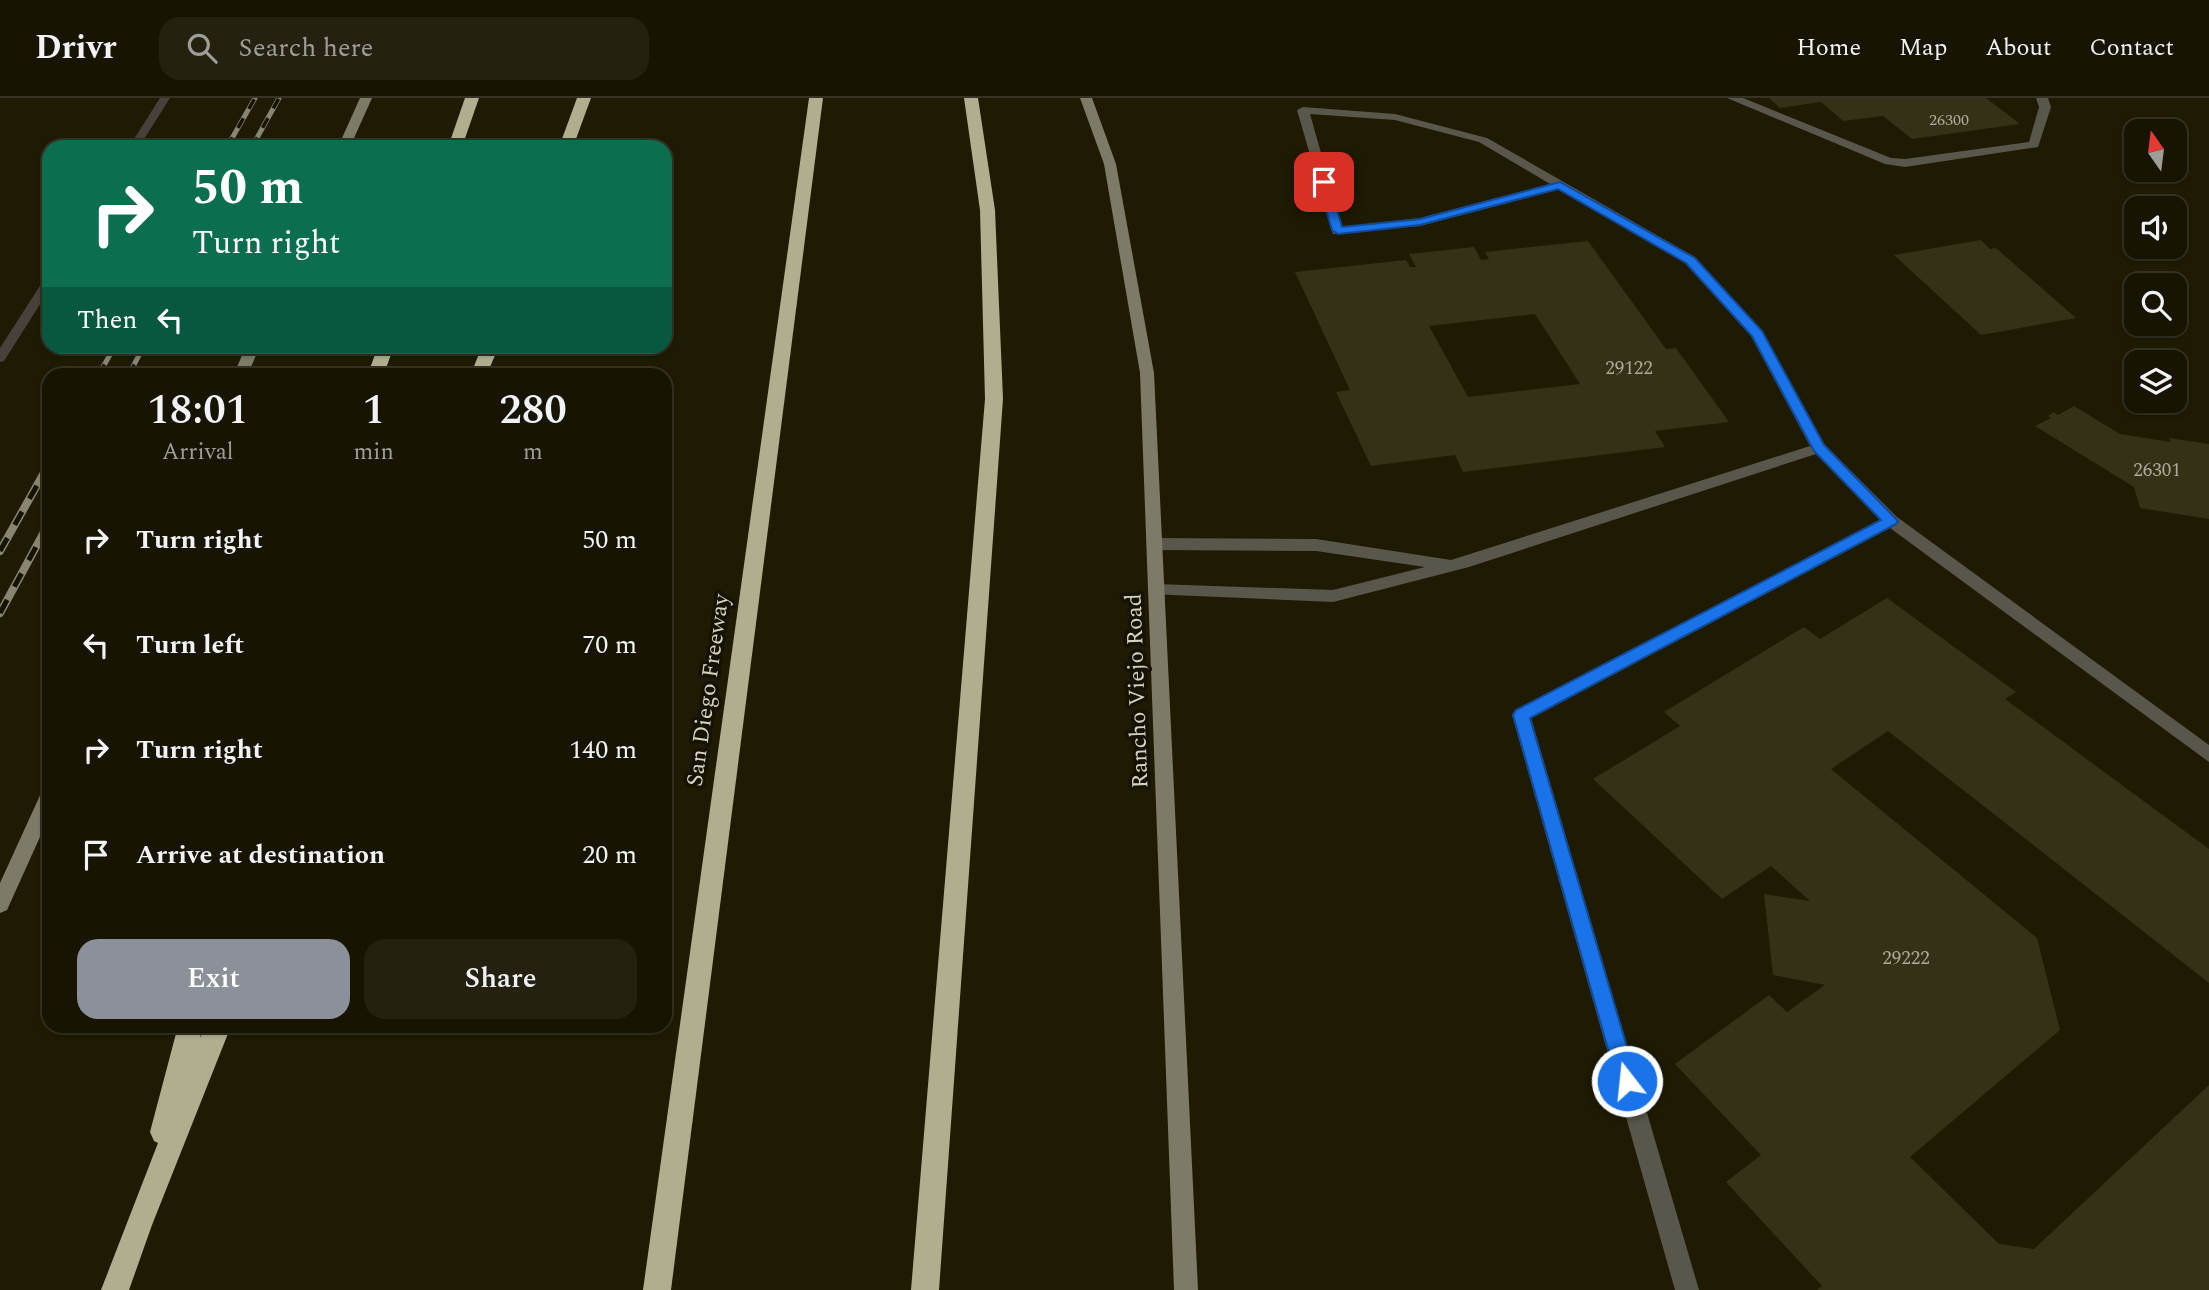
<!DOCTYPE html>
<style>
body{margin:0;font-family:Spectral,serif;background:#242111;color:#f1f3f6;height:100vh;display:flex;flex-direction:column;font-size:26px;white-space:nowrap}
*{box-sizing:border-box;margin:0}
p{font-size:23px;color:#9e9e99}
.icon{flex:none;width:38px;height:38px;fill:none;stroke:currentColor;stroke-width:2;stroke-linecap:round;stroke-linejoin:round}
.map{position:relative;flex:1;overflow:hidden}
.details{position:absolute;left:42px;top:270px;width:630px;height:665px;display:flex;flex-direction:column;background:#171402;border-radius:21px;box-shadow:0 2px 5px #0004,0 0 0 2px #363324}
.details>*{flex:none}
.banner{position:absolute;left:42px;top:42px;width:630px;height:214px;border-radius:21px;box-shadow:0 2px 5px #0004,0 0 0 2px #363324;background:#0b6e4f;color:#fff;overflow:hidden}
.needle{width:46px;rotate:346deg}
.tools{position:absolute;left:2124px;top:21px;display:grid;gap:14px}
.tools a{display:grid;place-items:center;width:63px;height:63px;border-radius:14px;background:#171402;box-shadow:0 2px 5px #0004,0 0 0 2px #363324;font-size:35px}
.pin{position:absolute;display:grid;place-items:center;width:60px;height:60px;color:#fff;margin:-30px;border-radius:14px;box-shadow:0 4px 10px #0006}
.me{position:absolute;width:77px;margin:-38px;rotate:344deg;stroke-linejoin:round;filter:drop-shadow(0 0 5px #0008)}
.turn{display:flex;align-items:center;gap:24px;height:147px;padding:0 35px;font-size:32px}
.turn .icon{width:91px;height:91px;stroke-width:2.5}
.turn b{display:block;font-size:49px;line-height:60px}
.then{display:flex;align-items:center;height:66px;padding:0 35px;background:#0003;gap:14px;font-size:26px}
.eta{display:flex;justify-content:space-evenly;align-items:center;height:119px;text-align:center}
.eta b{font-size:42px;font-weight:600;line-height:49px}
.button{display:flex;gap:14px;margin-top:auto;padding:14px 35px}
.button a{flex:1;height:80px;border-radius:21px;background:#8c9099;color:#fff;font-size:28px;font-weight:600;line-height:80px;text-align:center}
.button a+a{background:#242111;color:#f1f3f6}
ul{padding:0;list-style:none}
li{display:flex;align-items:center;gap:21px;height:105px;padding:0 35px}
li div{flex:1}
li b{display:block;font-size:26px}
li em{font-style:normal}
header{display:flex;align-items:center;gap:42px;box-sizing:border-box;height:98px;padding:0 35px;background:#171402;border-bottom:2px solid #363324}
header strong{font-size:33px}
nav{display:flex;gap:38px;margin-inline-start:auto;font-size:24px}
.search{width:490px;height:63px;background:#242111;display:flex;align-items:center;gap:18px;box-sizing:border-box;padding:0 24px;border-radius:21px;color:#9e9e99;font-size:26px}
.map>svg:first-child{display:block}
.lines{fill:none;stroke-linecap:round;stroke-linejoin:round}
.stream{fill:#48403b;fill-rule:evenodd}
.building{fill:#353117;fill-rule:evenodd}
.lane{fill:#59574c;fill-rule:evenodd}
.secondary{fill:#7d7a67;fill-rule:evenodd}
.highway{fill:#b1ad8f;fill-rule:evenodd}
.rail-far1-casing{stroke:#888572;stroke-width:5}
.rail-casing{stroke:#888572;stroke-width:8}
.rail-far1{stroke:#161200;stroke-width:3.5;stroke-dasharray:11;stroke-linecap:butt}
.rail{stroke:#161200;stroke-width:5;stroke-dasharray:15;stroke-linecap:butt}
.route{fill:#1a73e8;stroke:#114b97;stroke-width:2}
.labels{text-anchor:middle;stroke-width:7;stroke-linejoin:round;paint-order:stroke}
.far-number-label{font-size:16px;fill:#adaa99}
.number-label{font-size:19px;fill:#adaa99}
.street-label{font-size:23px;fill:#d5d3c4;stroke:#161200}
</style>
<header>
<strong>Drivr</strong>
<div class="search"><svg class="icon" aria-label="search" viewBox="0 0 24 24"><circle cx="10" cy="10" r="6"/><path d="M15 15l6 6"/></svg>Search here</div>
<nav><a>Home</a><a>Map</a><a>About</a><a>Contact</a></nav>
</header>
<div class="map">
<svg width="2209" height="1192" viewBox="0 0 2209 1192">
<rect width="100%" height="100%" fill="#1f1b02"/>
<g class="lines">
<g class="stream">
<path d="M160,0H170L139,49H129Z"/>
<path d="M49,179V192L4,263L0,264V250L45,180Z"/>
</g>
</g>
<g class="building">
<path d="M1769,0H1986L2020,26L1912,41L1883,18L1843,23L1821,4L1780,10Z"/>
<path d="M1981,142L1990,151L1996,150L2076,220L1981,237L1894,157Z"/>
<path d="M1588,143L1666,251L1676,250L1729,324L1655,333L1665,349L1463,374L1455,357L1371,368L1336,294L1350,292L1295,174L1406,162L1410,169H1416L1409,156L1474,149L1481,162L1489,161L1485,154ZM1535,216L1580,286L1468,299L1429,228Z"/>
<path d="M2074,308L2120,336L2171,344L2169,340L2209,346V421L2140,410L2134,389L2035,328L2051,320L2048,318L2054,314L2058,317Z"/>
<path d="M1887,500L2016,594L2005,601L2209,751V885L1888,633L1831,671L2037,840L2060,932L1910,1059L1999,1146L2034,1151L2209,987V1192H1817L1822,1188L1726,1084L1761,1057L1675,966L1769,897L1787,914L1825,887L1773,877L1764,796L1810,803L1771,768L1722,801L1593,681L1680,628L1664,614L1804,529L1820,541Z"/>
</g>
<g class="lines">
<g class="lane">
<path d="M1727,0H1743L1891,60L1905,61L2029,44L2039,9L2036,0H2048L2051,9L2038,49L1905,69L1885,66Z"/>
<path d="M1303,9L1395,16L1487,40L1695,159L1762,233L1825,347L1897,419L2209,647V664L1890,430L1531,620L1699,1192H1675L1512,617L1515,612L1880,422L1816,356L1469,469L1333,504L1150,496L1148,492L1150,488L1156,486L1333,492L1425,469L1316,453L1154,452L1146,446L1154,440L1316,441L1451,462L1810,348L1751,238L1685,165L1559,91L1420,128L1333,136L1297,12ZM1310,16L1395,22L1479,44L1550,86L1420,120L1342,129Z"/>
</g>
<g class="secondary">
<path d="M360,0H372L350,49H338Z"/>
<path d="M1080,0H1092L1116,66L1154,275L1198,1192H1174L1140,275L1104,66Z"/>
<path d="M246,248H260L248,276H234Z"/>
<path d="M49,690V719L7,812L0,815V785L42,693Z"/>
</g>
<g class="highway">
<path d="M465,0H479L462,49H448Z"/>
<path d="M577,0H591L573,49H559Z"/>
<path d="M809,0H823L671,1192H643Z"/>
<path d="M964,0H978L995,112L1003,301L939,1192H911L985,301L980,112Z"/>
<path d="M378,248H394L384,276H368Z"/>
<path d="M482,248H499L487,276H471Z"/>
<path d="M178,928H203L200,940L206,928H231L152,1127L129,1192H101L158,1045L154,1043L150,1034Z"/>
</g>
<g class="rail-far1-casing">
<g id="rail-far1">
<path d="M227,49L255,0"/>
<path d="M252,49L279,0"/>
<path d="M99,276L115,248"/>
<path d="M129,276L144,248"/>
</g>
</g>
<g class="rail-casing">
<g id="rail">
<path d="M0,453L49,366"/>
<path d="M0,515L49,425"/>
</g>
</g>
<use href="#rail-far1" class="rail-far1"/>
<use href="#rail" class="rail"/>
</g>
<path class="route" d="M1320,82L1329,84L1342,129L1420,121L1560,84L1695,160L1762,233L1824,347L1898,423L1896,426L1530,620L1637,983L1634,989L1627,992L1620,989L1617,983L1513,617L1516,612L1881,422L1814,353L1752,238L1686,165L1558,91L1420,127L1338,136L1332,132L1318,84Z"/>
<g class="labels">
<g class="far-number-label">
<text x="1949" y="27">26300</text>
</g>
<g class="number-label">
<text x="1629" y="276">29122</text>
<text x="2157" y="378">26301</text>
<text x="1906" y="866">29222</text>
</g>
<g class="street-label">
<text transform="translate(707 592) rotate(-82)" y="8">San Diego Freeway</text>
<text transform="translate(1136 593) rotate(-92)" y="8">Rancho Viejo Road</text>
</g>
</g>
</svg>
<div class="tools">
<a><svg class="needle" viewBox="-14 -14 28 28"><path d="M0-13l5 13h-10z" fill="#e53935"/><path d="M0 13l5-13h-10z" fill="#9e9e99"/></svg></a>
<a><svg class="icon" aria-label="sound" viewBox="0 0 24 24"><path d="M4 9h4l5-4v14l-5-4H4zM17 9q2 3 0 6"/></svg></a>
<a><svg class="icon" aria-label="search" viewBox="0 0 24 24"><circle cx="10" cy="10" r="6"/><path d="M15 15l6 6"/></svg></a>
<a><svg class="icon" aria-label="layers" viewBox="0 0 24 24"><path d="M12 4l9 5-9 5-9-5zM3 14l9 5 9-5"/></svg></a>
</div>
<div class="pin" style="left:1324px;top:84px;background:#d93025"><svg class="icon" aria-label="arrive" viewBox="0 0 24 24"><path d="M6 21V4h12l-3 4 3 4H6"/></svg></div>
<svg class="me" style="left:1627px;top:983px" viewBox="-20 -20 40 40"><circle r="17" fill="#1a73e8" stroke="#fff" stroke-width="3"/><path d="M0-11L8 9 0 5-8 9z" fill="#fff"/></svg>
<div class="banner">
<div class="turn"><svg class="icon" aria-label="right" viewBox="0 0 24 24"><path d="M7 20v-9h11M14 6l5 5-5 5"/></svg><div><b>50 m</b>Turn right</div></div>
<div class="then">Then<svg class="icon" aria-label="left" viewBox="0 0 24 24"><path d="M17 20v-9H6M10 6l-5 5 5 5"/></svg></div>
</div>
<section class="details">
<div class="eta">
<div><b>18:01</b><p>Arrival</p></div>
<div><b>1</b><p>min</p></div>
<div><b>280</b><p>m</p></div>
</div>
<ul>
<li><svg class="icon" aria-label="right" viewBox="0 0 24 24"><path d="M7 20v-9h11M14 6l5 5-5 5"/></svg><div><b>Turn right</b></div><em>50 m</em></li>
<li><svg class="icon" aria-label="left" viewBox="0 0 24 24"><path d="M17 20v-9H6M10 6l-5 5 5 5"/></svg><div><b>Turn left</b></div><em>70 m</em></li>
<li><svg class="icon" aria-label="right" viewBox="0 0 24 24"><path d="M7 20v-9h11M14 6l5 5-5 5"/></svg><div><b>Turn right</b></div><em>140 m</em></li>
<li><svg class="icon" aria-label="arrive" viewBox="0 0 24 24"><path d="M6 21V4h12l-3 4 3 4H6"/></svg><div><b>Arrive at destination</b></div><em>20 m</em></li>
</ul>
<div class="button"><a>Exit</a><a>Share</a></div>
</section>
</div>
